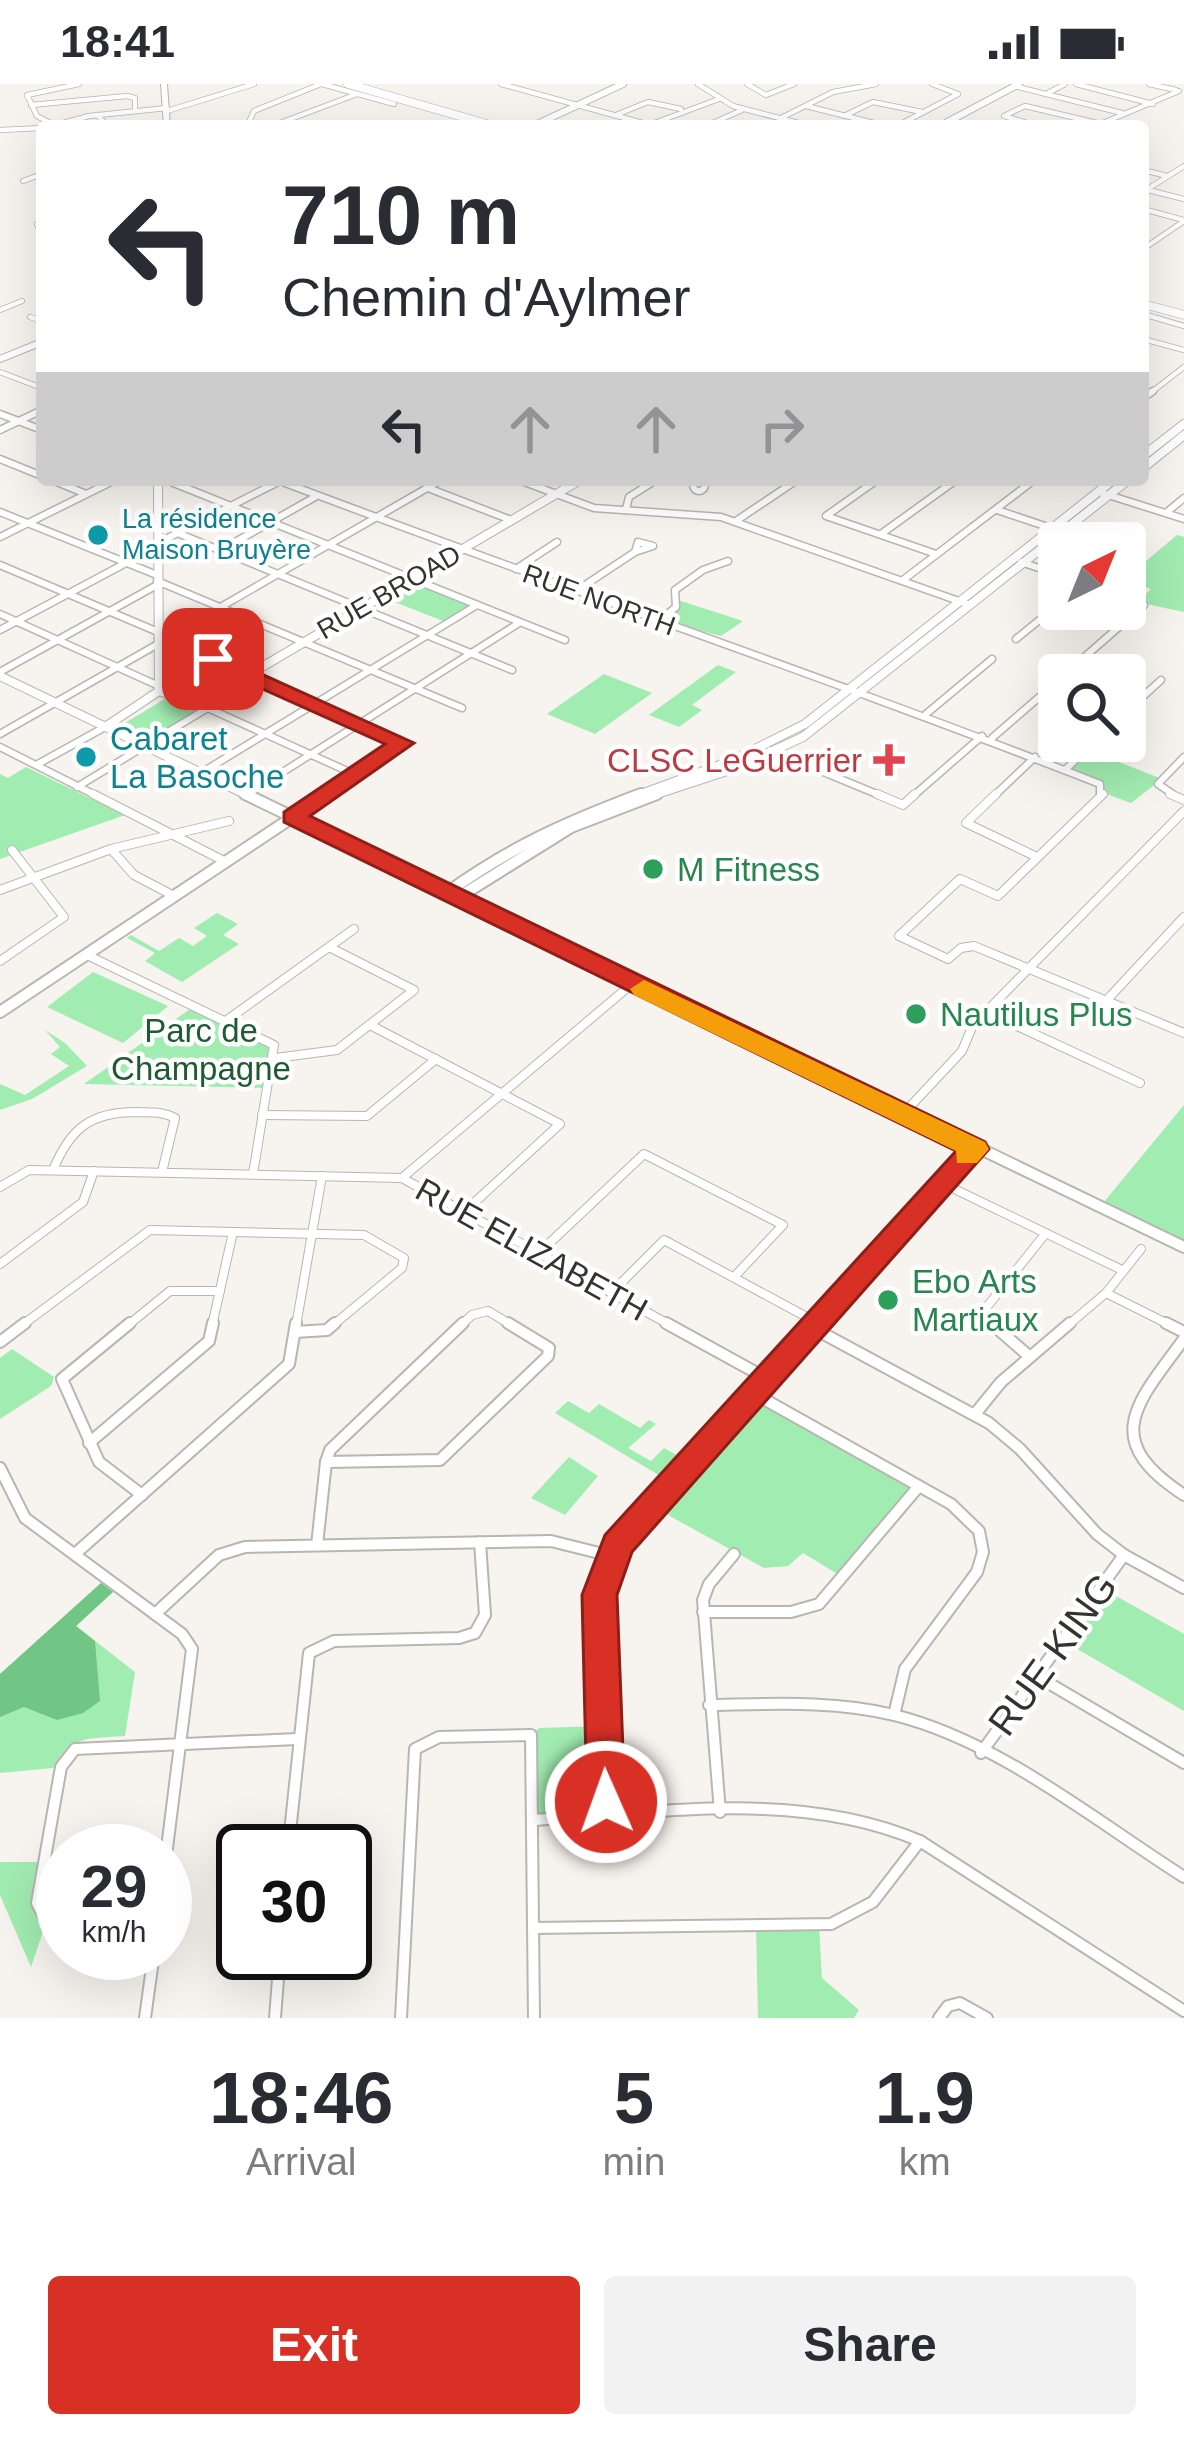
<!DOCTYPE html>
<meta charset="utf-8">
<style>
body{margin:0;font-family:Arial,sans-serif;background:#f2f2f3;color:#2b2b33;height:100vh;display:flex;flex-direction:column;font-size:45px;white-space:nowrap}
*{box-sizing:border-box;margin:0}
p{font-size:39px;color:#7c7c81}
.icon{flex:none;width:66px;height:66px;fill:none;stroke:currentColor;stroke-width:2;stroke-linecap:round;stroke-linejoin:round}
.map{position:relative;height:1934px;overflow:hidden}
.details{display:flex;flex-direction:column;background:#fff;flex:1}
.details>*{flex:none}
.top-card{position:absolute;left:36px;top:36px;width:1113px;height:366px;border-radius:12px;box-shadow:0 12px 48px #0002;background:#fff;color:#2b2b33;overflow:hidden}
.needle{width:78px;rotate:43deg}
.fabs{position:absolute;left:1038px;top:438px;display:grid;gap:24px}
.fabs a{display:grid;place-items:center;width:108px;height:108px;border-radius:12px;background:#fff;box-shadow:0 12px 48px #0002;font-size:60px}
.speed{position:absolute;left:36px;top:1740px;display:flex;gap:24px;font-size:60px;font-weight:700;text-align:center}
.speed>*{display:grid;place-content:center;width:156px;height:156px;border-radius:50%;background:#fff;box-shadow:0 12px 48px #0002;line-height:1}
.speed small{font-size:30px;font-weight:400}
.speed .limit{border:6px solid #111;border-radius:18px;background:#fff;color:#111}
.pin{position:absolute;display:grid;place-items:center;width:102px;height:102px;color:#fff;margin:-51px;border-radius:24px;box-shadow:0 6px 18px #0006}
.me{position:absolute;width:132px;margin:-66px;rotate:358deg;stroke-linejoin:round;filter:drop-shadow(0 0 9px #0008)}
.turn{display:flex;align-items:center;gap:42px;height:252px;padding:0 48px;font-size:54px}
.turn .icon{width:156px;height:156px;stroke-width:2.5}
.turn b{display:block;font-size:84px;line-height:102px}
.lanes{display:flex;align-items:center;height:114px;padding:0 48px;background:#0003;justify-content:center;gap:60px;direction:ltr}
.lanes .off{opacity:.35}
.eta{display:flex;justify-content:space-evenly;align-items:center;height:204px;text-align:center}
.eta b{font-size:72px;font-weight:700;line-height:84px}
.action{display:flex;gap:24px;margin-top:auto;padding:24px 48px}
.action a{flex:1;height:138px;border-radius:12px;background:#d93025;color:#fff;font-size:48px;font-weight:700;line-height:138px;text-align:center}
.action a+a{background:#f2f2f3;color:#2b2b33}
.status{display:flex;justify-content:space-between;align-items:center;height:84px;padding:0 60px;background:#fff;direction:ltr}
.status svg{height:33px;fill:currentColor}
.map>svg:first-child{display:block}
.green{fill:#a1ecb1}
.forest{fill:#71c685}
.lines{fill:none;stroke-linecap:round;stroke-linejoin:round}
.street-far3-casing{stroke:#b9b6b1;stroke-width:6}
.street-far2-casing{stroke:#b9b6b1;stroke-width:9}
.street-far1-casing{stroke:#b9b6b1;stroke-width:10}
.street-casing{stroke:#b9b6b1;stroke-width:14}
.secondary-far2-casing{stroke:#b9b6b1;stroke-width:8}
.secondary-far1-casing{stroke:#b9b6b1;stroke-width:10}
.secondary-casing{stroke:#b9b6b1;stroke-width:14}
.highway-casing{stroke:#b9b6b1;stroke-width:9}
.street-far3{stroke:#fff;stroke-width:4.5}
.street-far2{stroke:#fff;stroke-width:6}
.street-far1{stroke:#fff;stroke-width:8}
.street{stroke:#fff;stroke-width:10}
.secondary-far2{stroke:#fff;stroke-width:6}
.secondary-far1{stroke:#fff;stroke-width:8}
.secondary{stroke:#fff;stroke-width:10}
.highway{stroke:#fff;stroke-width:8}
.route{fill:#d93025;stroke:#8d1f18;stroke-width:3}
.slow{fill:#f59e0b}
.culture-dot{fill:#0f9aa8;stroke:#fff;stroke-width:4.5}
.health-dot{fill:#e0444e;stroke:#fff;stroke-width:4.5}
.leisure-dot{fill:#2e9e5b;stroke:#fff;stroke-width:4.5}
.labels{text-anchor:middle;stroke-width:9;stroke-linejoin:round;paint-order:stroke}
.far-culture-label{font-size:27px;fill:#0d838f;stroke:#fff;text-anchor:start}
.far-street-label{font-size:27px;fill:#343331;stroke:#fff}
.culture-label{font-size:33px;fill:#0d838f;stroke:#fff;text-anchor:start}
.health-label{font-size:33px;fill:#be3a42;stroke:#fff;text-anchor:end}
.leisure-label{font-size:33px;fill:#27864d;stroke:#fff;text-anchor:start}
.park-label{font-size:33px;fill:#1e5b31;stroke:#fff}
.street-label{font-size:33px;fill:#343331;stroke:#fff}
.near-street-label{font-size:39px;fill:#343331;stroke:#fff}
</style>
<div class="status"><b>18:41</b><svg viewBox="0 0 49 12"><path d="M0 12V9h3v3zM5 12V6h3v6zM10 12V3h3v9zM15 12V0h3v12zM26 1h20v11H26zM47 4h2v5h-2z"/></svg></div>
<div class="map">
<svg width="1184" height="1934" viewBox="0 0 1184 1934">
<rect width="100%" height="100%" fill="#f7f3ee"/>
<g class="green">
<path d="M1177,451L1184,453V528L1137,518L1151,505L1125,496L1130,491L1125,489V480L1139,483Z"/>
<path d="M414,498L474,523L448,539L387,515Z"/>
<path d="M678,516L743,537L721,552L671,539L667,535L679,524Z"/>
<path d="M718,581L736,588L692,621L702,626L679,643L649,631Z"/>
<path d="M604,590L652,609L595,650L547,630Z"/>
<path d="M168,613L199,625L148,656L120,642Z"/>
<path d="M1086,665L1162,695L1131,719L1104,709L1100,700L1066,685Z"/>
<path d="M26,683L125,731L0,775V690L8,694Z"/>
<path d="M217,829L238,840L223,851L239,860L182,898L145,877L155,869L127,854L131,851L159,867L179,854L193,862L207,852L194,844Z"/>
<path d="M93,888L168,922L123,959L47,923Z"/>
<path d="M197,920L270,958L267,1004L84,1000Z"/>
<path d="M45,946L65,959L87,982L32,1015L0,1026V1000L25,1011L69,982L51,970L60,963Z"/>
<path d="M1184,1021V1163L1099,1124Z"/>
<path d="M12,1265L54,1293L51,1302L0,1335V1274Z"/>
<path d="M753,1309L919,1402L844,1494L803,1469L788,1482L764,1484L650,1421Z"/>
<path d="M568,1317L589,1329L599,1320L640,1344L649,1336L656,1340L628,1364L651,1377L664,1364L680,1373L662,1393L555,1329Z"/>
<path d="M569,1373L598,1392L565,1431L531,1414Z"/>
<path d="M101,1499L113,1508L76,1542L135,1588L125,1652C86,1655 75,1650 53,1684L0,1689V1590Z"/>
<path d="M1100,1503L1184,1550V1627L1060,1555Z"/>
<path d="M603,1642L606,1733L532,1736L531,1651L539,1644Z"/>
<path d="M0,1778H44L37,1819L48,1833L31,1883L0,1811Z"/>
<path d="M756,1842H819L822,1894L859,1926L854,1934H758Z"/>
</g>
<path class="forest" d="M101,1499L113,1508L76,1542L95,1557L100,1617L83,1629L57,1636L24,1623L0,1633V1590Z"/>
<g class="lines">
<g class="street-far3-casing">
<g id="street-far3">
<path d="M322,0L394,20"/>
<path d="M501,0L650,41"/>
<path d="M698,0L733,22L810,42"/>
<path d="M747,0L766,11L794,0"/>
<path d="M1076,0L1153,20"/>
<path d="M1149,0L1176,6"/>
<path d="M1014,2L1122,29"/>
<path d="M1046,10L1065,0"/>
<path d="M31,21L127,12L135,14V26"/>
<path d="M806,22L886,42"/>
<path d="M167,27L254,0"/>
<path d="M97,31L108,42"/>
<path d="M616,31L648,18L681,25"/>
<path d="M844,32L873,18L922,28"/>
<path d="M781,34L833,8L876,0"/>
<path d="M54,41L37,32L27,11L79,0"/>
<path d="M649,41L719,15"/>
<path d="M1098,41L1179,7"/>
<path d="M52,42L89,32L167,24"/>
<path d="M247,42L254,27L321,0"/>
<path d="M272,42L357,10"/>
<path d="M706,42L742,26"/>
<path d="M897,42L958,10L932,0"/>
<path d="M1037,42L1004,32L1025,22L1101,40"/>
<path d="M0,46L42,44"/>
<path d="M1143,86L1167,92"/>
<path d="M23,97L42,90"/>
<path d="M1148,106L1184,115"/>
<path d="M1143,108L1184,82"/>
<path d="M1143,125L1184,136"/>
<path d="M42,136L37,140L42,152"/>
<path d="M1143,165L1184,137"/>
<path d="M0,226L22,217"/>
<path d="M1143,230L1184,242"/>
<path d="M30,233L42,237"/>
<path d="M1143,255L1184,266"/>
<path d="M0,288L42,304"/>
<path d="M1149,310L1184,283"/>
</g>
</g>
<g class="street-far2-casing">
<g id="street-far2">
<path d="M1143,314L1153,307"/>
<path d="M0,330L42,346"/>
<path d="M0,346L42,326"/>
<path d="M0,375L42,392"/>
<circle cx="699" cy="401" r="6"/>
<path d="M52,396L86,410"/>
<path d="M166,396L565,556"/>
<path d="M519,396L594,424L721,433L970,521"/>
<path d="M877,396L826,432L936,470"/>
<path d="M280,397C553,501 829,594 1100,700V713"/>
<path d="M428,404L511,436"/>
<path d="M1099,408L1184,435"/>
<path d="M626,425L629,413L656,396"/>
<path d="M997,426L1063,448"/>
<path d="M0,428L157,491"/>
<path d="M1167,428L1184,414"/>
<path d="M736,437L797,396"/>
<path d="M180,450L512,586"/>
<path d="M881,450L956,396"/>
<path d="M0,453L115,396"/>
<path d="M638,458L653,462L635,468Z"/>
<path d="M156,460L282,396"/>
<path d="M221,466L315,413"/>
<path d="M1021,478L1059,491"/>
<path d="M0,481L158,548"/>
<path d="M516,485L557,458"/>
<path d="M903,496L1034,396"/>
<path d="M157,497L462,624"/>
<path d="M573,509L635,468"/>
<path d="M0,530L159,602"/>
<path d="M659,537L676,523L675,506L703,486L728,477"/>
<path d="M0,546L156,463"/>
<path d="M167,554L441,396"/>
<path d="M158,555L171,556L402,659L322,713"/>
<path d="M1016,555L1059,520"/>
<path d="M0,588L157,501"/>
<path d="M1064,591L1144,521L1125,514"/>
<path d="M199,620L356,691"/>
<path d="M1125,629L1161,596"/>
<path d="M926,630L992,575"/>
<path d="M0,650L158,560"/>
<path d="M992,654L1059,596"/>
<path d="M0,663L99,713"/>
<path d="M770,666L884,713"/>
<path d="M38,680L105,643"/>
<path d="M1066,685L1095,657"/>
<path d="M201,689L477,521"/>
<path d="M77,703L206,625"/>
<path d="M248,710L519,539"/>
<path d="M912,713L982,652"/>
<path d="M993,713L1035,673"/>
<path d="M1177,713L1158,700L1184,673"/>
</g>
</g>
<g class="street-far1-casing">
<g id="street-far1">
<path d="M93,710L226,778"/>
<path d="M877,710L903,721L915,710"/>
<path d="M996,710L966,739L1037,773"/>
<path d="M1103,710L998,812L960,795L899,852L948,875L961,864L974,862L1184,949"/>
<path d="M1170,710L1184,716"/>
<path d="M293,733L327,710"/>
<path d="M111,765L134,791L174,812"/>
<path d="M0,806L111,765L229,737"/>
<path d="M87,871L274,961L253,1090"/>
<path d="M0,877L64,833L12,766"/>
<path d="M1105,918L1184,833"/>
<path d="M987,928L1140,999"/>
<path d="M227,936L354,845"/>
<path d="M372,942L560,1040L464,1128"/>
<path d="M275,974L337,966L414,906L329,863"/>
<path d="M905,1028L962,967L973,941L1184,727"/>
<path d="M262,1031L367,1032L436,975"/>
<path d="M53,1086C70,1045 90,1028 136,1028C150,1029 162,1027 175,1034L162,1088"/>
<path d="M402,1094L633,899"/>
<path d="M942,1099L1122,1186"/>
<path d="M0,1103L29,1086L402,1094L672,1242"/>
<path d="M539,1169L644,1070L783,1141L734,1193"/>
<path d="M0,1180L83,1118L94,1087"/>
<path d="M611,1209L664,1156L816,1238"/>
<path d="M1106,1209L1172,1242"/>
<path d="M21,1242L150,1146L364,1151L404,1174L402,1184L332,1242"/>
<path d="M127,1242L170,1207H220"/>
<path d="M212,1242L233,1148"/>
<path d="M296,1242L322,1092"/>
<path d="M460,1242L472,1231L488,1227L513,1242"/>
<path d="M816,1242L975,1065"/>
<path d="M992,1242L986,1224L1046,1149"/>
<path d="M1067,1242L1106,1209L1141,1165"/>
</g>
</g>
<g class="street-casing">
<g id="street">
<path d="M130,1239L62,1295L99,1378L142,1411"/>
<path d="M666,1239L766,1294"/>
<path d="M991,1239L1030,1273"/>
<path d="M1166,1239L1184,1248"/>
<path d="M811,1243L989,1339L1020,1365L1097,1450L1124,1471L1184,1504"/>
<path d="M295,1248L327,1246L335,1239"/>
<path d="M1184,1255C1135,1321 1100,1356 1184,1411"/>
<path d="M0,1258L25,1239"/>
<path d="M753,1309L951,1420L979,1447L983,1468L977,1488L905,1585L894,1631"/>
<path d="M975,1330L1001,1298L1070,1239"/>
<path d="M89,1359L209,1257L213,1239"/>
<path d="M326,1378L330,1366L463,1239"/>
<path d="M326,1378L440,1376L548,1272L549,1264L508,1239"/>
<path d="M0,1384L25,1434L182,1550L192,1565L165,1780"/>
<path d="M317,1461L326,1378"/>
<path d="M75,1470L289,1280L296,1239"/>
<path d="M703,1528H791L819,1520L919,1402"/>
<path d="M155,1530L219,1471L245,1463L551,1457L611,1472"/>
<path d="M1035,1591L1184,1679"/>
<path d="M709,1621C770,1620 834,1616 894,1631C999,1657 1094,1736 1184,1793"/>
<path d="M981,1669L1124,1471"/>
<path d="M720,1728L703,1516L709,1500L734,1470"/>
<path d="M606,1733L598,1532L614,1467L819,1239"/>
<path d="M532,1736C660,1729 799,1705 920,1757L1184,1927"/>
<path d="M288,1767L309,1569L334,1557L459,1554L475,1549L485,1531L480,1458"/>
<path d="M63,1835L43,1831L37,1819L61,1683L75,1665L297,1655"/>
<path d="M533,1844L831,1840L873,1818L920,1757"/>
<path d="M145,1934L154,1869"/>
<path d="M275,1934L280,1869"/>
<path d="M401,1934L415,1665L439,1653L531,1651L534,1934"/>
<path d="M939,1934L948,1922L960,1919L987,1934"/>
</g>
</g>
<g class="secondary-far2-casing">
<g id="secondary-far2">
<path d="M164,0L167,42"/>
<path d="M533,42L623,0"/>
<path d="M940,42L1019,0"/>
<path d="M0,275L42,258"/>
</g>
</g>
<g class="secondary-far1-casing">
<g id="secondary-far1">
<path d="M1143,372L1184,340"/>
<path d="M1143,384L1184,351"/>
<path d="M0,592L251,713"/>
<path d="M159,607L199,620L580,396"/>
<path d="M105,643L159,607L158,396"/>
<path d="M633,713L733,676L805,640L1113,396"/>
<path d="M648,713L733,685L803,653L1128,396"/>
</g>
</g>
<g class="secondary-casing">
<g id="secondary">
<path d="M245,710L1184,1163"/>
<path d="M448,808C512,762 567,738 641,710"/>
<path d="M459,813L571,743L657,710"/>
<path d="M0,928L293,733"/>
</g>
</g>
<g class="highway-casing">
<g id="highway">
<path d="M348,0L494,42"/>
<path d="M1143,220L1184,231"/>
</g>
</g>
<use href="#street-far3" class="street-far3"/>
<use href="#street-far2" class="street-far2"/>
<use href="#street-far1" class="street-far1"/>
<use href="#street" class="street"/>
<use href="#secondary-far2" class="secondary-far2"/>
<use href="#secondary-far1" class="secondary-far1"/>
<use href="#secondary" class="secondary"/>
<use href="#highway" class="highway"/>
</g>
<path class="route" d="M213,568L414,659L310,732L985,1058L989,1065L632,1468L617,1511L625,1718L619,1730L606,1735L592,1730L587,1718L582,1511L605,1451L956,1067L284,738V728L385,660L205,579L202,575Z"/>
<path class="slow" d="M644,896L985,1058L989,1065L977,1079H957L956,1067L634,911L630,905Z"/>
<g class="culture-dot">
<circle cx="98" cy="451" r="12"/>
<circle cx="86" cy="673" r="12"/>
</g>
<path class="health-dot" d="M883 658h12v12h12v12h-12v12h-12v-12h-12v-12h12z"/>
<g class="leisure-dot">
<circle cx="653" cy="785" r="12"/>
<circle cx="916" cy="930" r="12"/>
<circle cx="888" cy="1216" r="12"/>
</g>
<g class="labels">
<g class="far-culture-label">
<text x="122" y="444">La résidence<tspan x="122" dy="31">Maison Bruyère</tspan></text>
</g>
<g class="far-street-label">
<text transform="translate(389 508) rotate(-30)" y="9">RUE BROAD</text>
<text transform="translate(599 516) rotate(20)" y="9">RUE NORTH</text>
</g>
<g class="culture-label">
<text x="110" y="666">Cabaret<tspan x="110" dy="38">La Basoche</tspan></text>
</g>
<g class="health-label">
<text x="862" y="688">CLSC LeGuerrier</text>
</g>
<g class="leisure-label">
<text x="677" y="797">M Fitness</text>
<text x="940" y="942">Nautilus Plus</text>
<text x="912" y="1209">Ebo Arts<tspan x="912" dy="38">Martiaux</tspan></text>
</g>
<g class="park-label">
<text x="201" y="958">Parc de<tspan x="201" dy="38">Champagne</tspan></text>
</g>
<g class="street-label">
<text transform="translate(532 1165) rotate(29)" y="12">RUE ELIZABETH</text>
</g>
<g class="near-street-label">
<text transform="translate(1052 1570) rotate(-54)" y="14">RUE KING</text>
</g>
</g>
</svg>
<div class="fabs">
<a><svg class="needle" viewBox="-14 -14 28 28"><path d="M0-13l5 13h-10z" fill="#e53935"/><path d="M0 13l5-13h-10z" fill="#7c7c81"/></svg></a>
<a><svg class="icon" aria-label="search" viewBox="0 0 24 24"><circle cx="10" cy="10" r="6"/><path d="M15 15l6 6"/></svg></a>
</div>
<div class="speed"><div>29<small>km/h</small></div><div class="limit">30</div></div>
<div class="pin" style="left:213px;top:575px;background:#d93025"><svg class="icon" aria-label="arrive" viewBox="0 0 24 24"><path d="M6 21V4h12l-3 4 3 4H6"/></svg></div>
<svg class="me" style="left:606px;top:1718px" viewBox="-20 -20 40 40"><circle r="17" fill="#d93025" stroke="#fff" stroke-width="3"/><path d="M0-11L8 9 0 5-8 9z" fill="#fff"/></svg>
<div class="top-card">
<div class="turn"><svg class="icon" aria-label="left" viewBox="0 0 24 24"><path d="M17 20v-9H6M10 6l-5 5 5 5"/></svg><div><b>710 m</b>Chemin d'Aylmer</div></div>
<div class="lanes"><svg class="icon" aria-label="left" viewBox="0 0 24 24"><path d="M17 20v-9H6M10 6l-5 5 5 5"/></svg><svg class="icon off" aria-label="ahead" viewBox="0 0 24 24"><path d="M12 20V5M6 11l6-6 6 6"/></svg><svg class="icon off" aria-label="ahead" viewBox="0 0 24 24"><path d="M12 20V5M6 11l6-6 6 6"/></svg><svg class="icon off" aria-label="right" viewBox="0 0 24 24"><path d="M7 20v-9h11M14 6l5 5-5 5"/></svg></div>
</div>
</div>
<section class="details">
<div class="eta">
<div><b>18:46</b><p>Arrival</p></div>
<div><b>5</b><p>min</p></div>
<div><b>1.9</b><p>km</p></div>
</div>
<div class="action"><a>Exit</a><a>Share</a></div>
</section>
